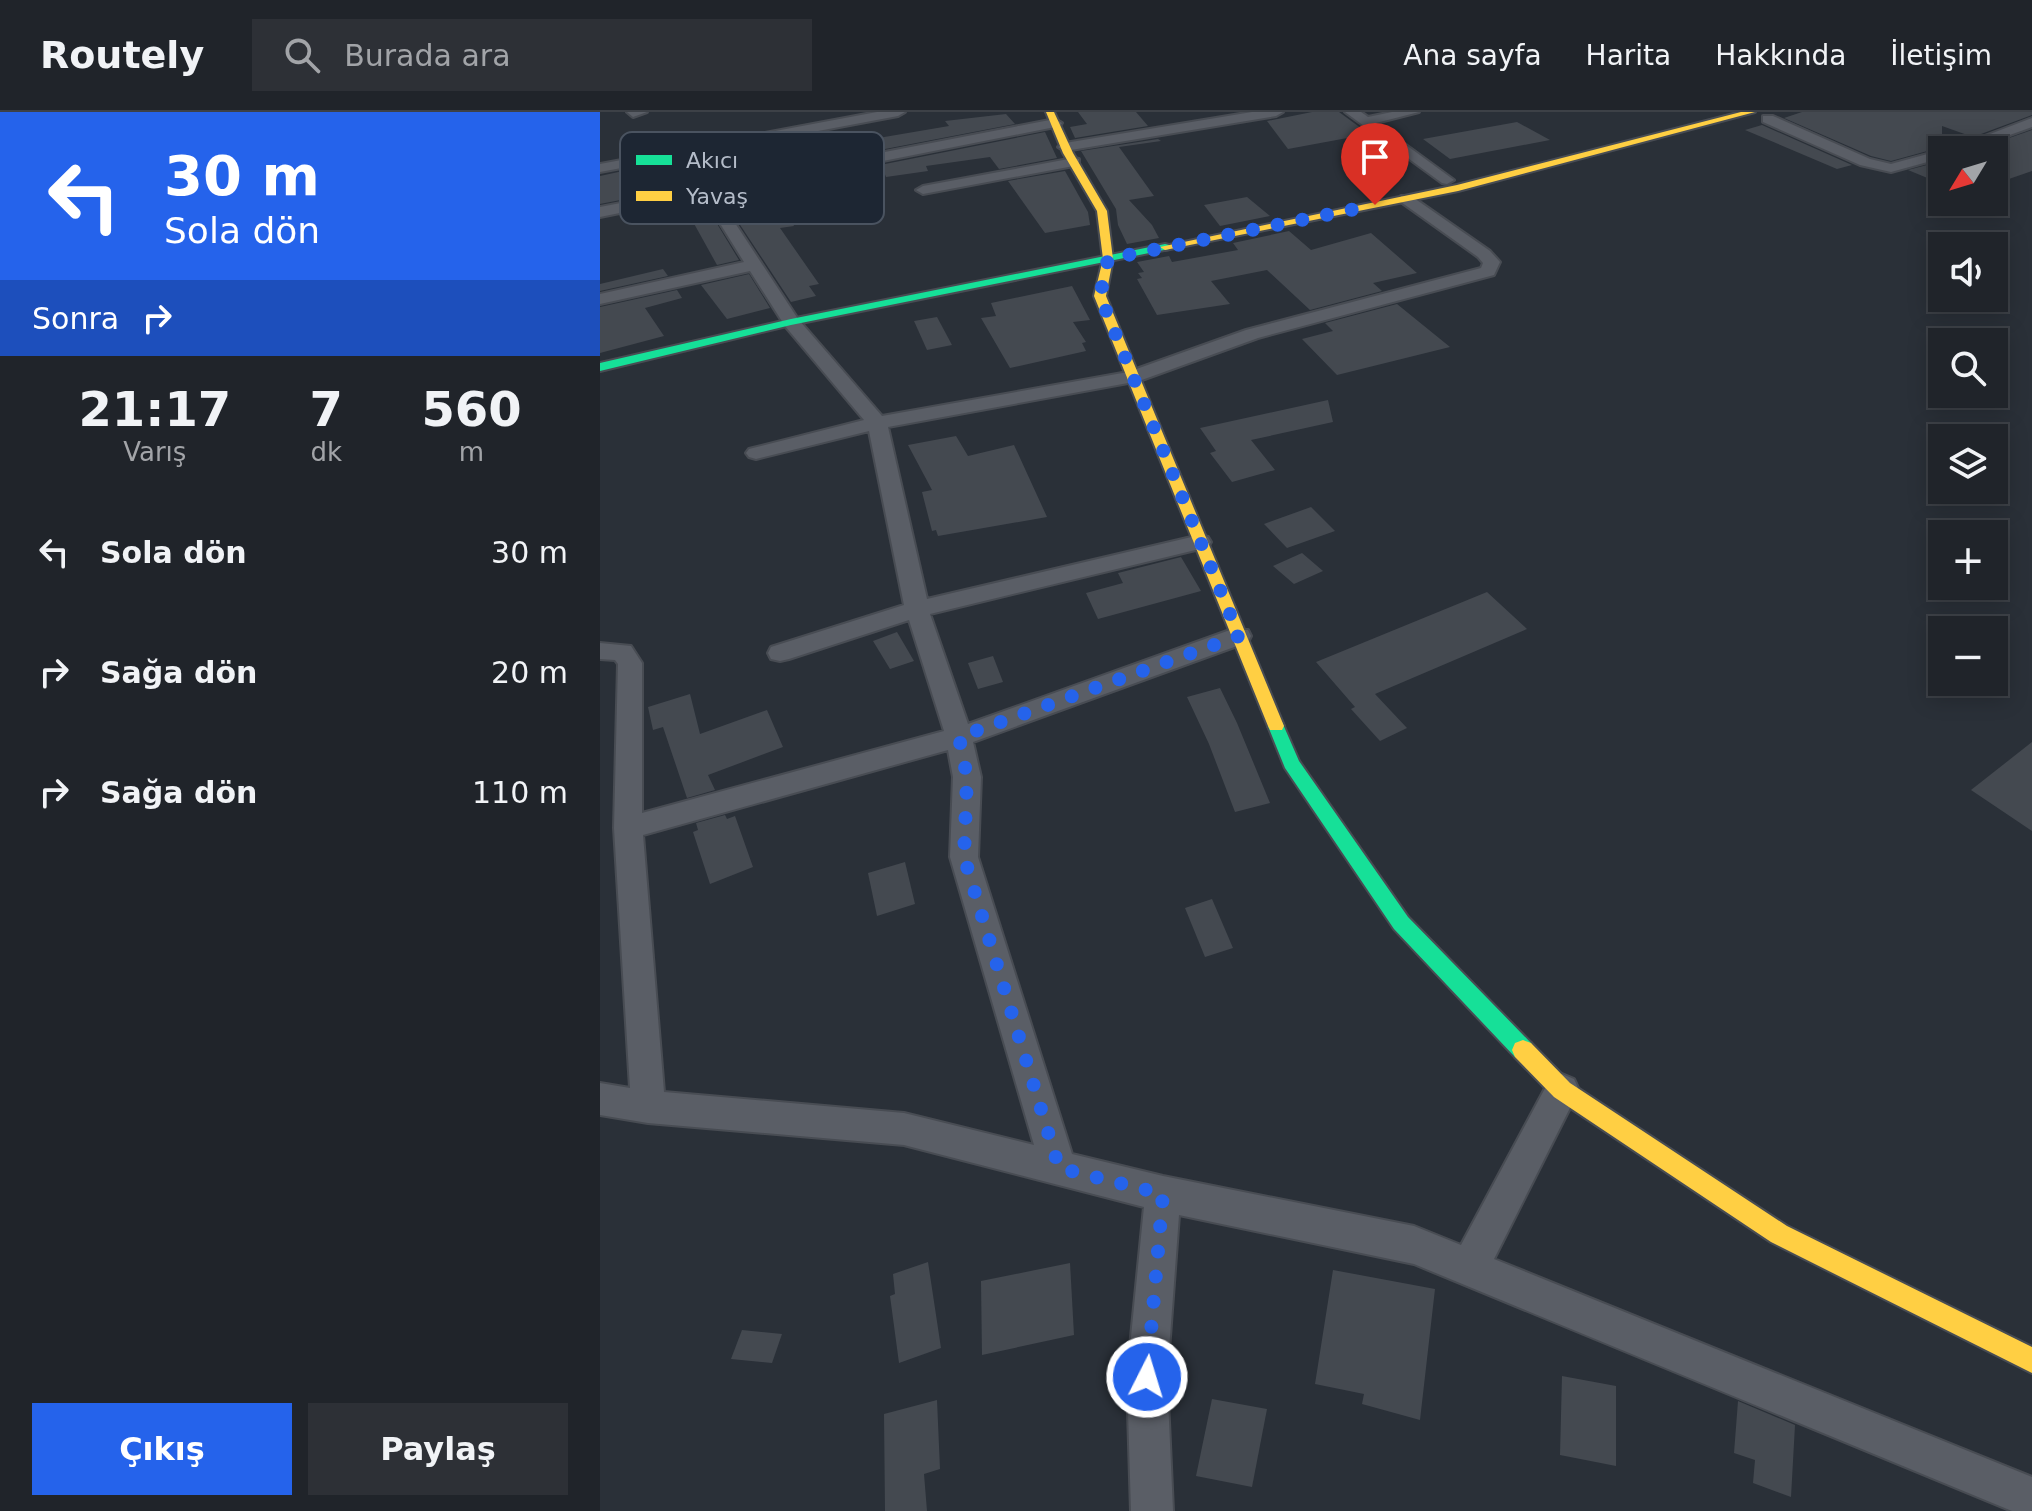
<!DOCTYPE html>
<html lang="tr">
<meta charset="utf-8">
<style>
body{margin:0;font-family:"DejaVu Sans",sans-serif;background:#2d3036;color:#f1f3f6;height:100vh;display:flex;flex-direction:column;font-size:30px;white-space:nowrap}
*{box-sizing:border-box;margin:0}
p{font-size:26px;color:#a2a4a8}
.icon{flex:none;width:44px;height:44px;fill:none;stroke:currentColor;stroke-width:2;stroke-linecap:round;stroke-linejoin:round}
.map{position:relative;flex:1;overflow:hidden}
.sheet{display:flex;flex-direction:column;background:#20242a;width:600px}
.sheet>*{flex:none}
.hud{background:#2563eb;color:#fff;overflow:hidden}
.needle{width:52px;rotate:232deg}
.controls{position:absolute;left:1328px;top:24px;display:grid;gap:16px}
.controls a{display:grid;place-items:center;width:80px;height:80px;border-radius:0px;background:#20242a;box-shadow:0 4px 20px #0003,0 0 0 2px #3d4147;font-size:40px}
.pin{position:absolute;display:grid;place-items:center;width:68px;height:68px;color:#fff;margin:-82px -34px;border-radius:50% 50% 50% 0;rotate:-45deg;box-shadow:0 0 8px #0007}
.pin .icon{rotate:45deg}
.me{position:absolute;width:88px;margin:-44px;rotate:5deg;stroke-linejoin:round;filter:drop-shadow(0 0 6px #0008)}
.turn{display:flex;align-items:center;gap:28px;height:168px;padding:0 32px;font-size:36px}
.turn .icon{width:104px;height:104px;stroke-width:2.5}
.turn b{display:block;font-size:56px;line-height:68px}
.then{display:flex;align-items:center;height:76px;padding:0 32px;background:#0003;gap:16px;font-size:30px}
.eta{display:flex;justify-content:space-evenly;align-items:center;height:136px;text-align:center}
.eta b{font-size:48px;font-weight:600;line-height:56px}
.cta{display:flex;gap:16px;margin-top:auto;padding:16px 32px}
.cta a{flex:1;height:92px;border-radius:0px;background:#2563eb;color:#fff;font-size:32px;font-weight:600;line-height:92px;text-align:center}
.cta a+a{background:#2d3036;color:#f1f3f6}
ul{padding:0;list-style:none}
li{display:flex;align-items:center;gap:24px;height:120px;padding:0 32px}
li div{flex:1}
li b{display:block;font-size:30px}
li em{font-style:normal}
header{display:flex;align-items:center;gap:48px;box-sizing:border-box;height:112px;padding:0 40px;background:#20242a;border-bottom:2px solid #3d4147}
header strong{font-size:38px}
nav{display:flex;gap:44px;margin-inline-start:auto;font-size:28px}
.search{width:560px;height:72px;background:#2d3036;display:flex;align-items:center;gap:20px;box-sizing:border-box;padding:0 28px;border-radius:0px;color:#a2a4a8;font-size:30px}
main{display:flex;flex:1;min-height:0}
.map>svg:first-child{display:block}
.building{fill:#444950}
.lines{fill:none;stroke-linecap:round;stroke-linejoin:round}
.street-casing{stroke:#484c53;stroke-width:4}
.fast-casing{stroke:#484c53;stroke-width:4}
.slow-casing{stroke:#484c53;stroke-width:4}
.street{fill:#5a5e66;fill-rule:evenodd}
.fast{fill:#16e098;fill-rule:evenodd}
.slow{fill:#ffcf43;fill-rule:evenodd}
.route{stroke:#2563eb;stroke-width:14;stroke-dasharray:0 25.2}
.key{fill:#1d2633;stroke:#4a5360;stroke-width:2}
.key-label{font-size:22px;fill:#b4bcc9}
</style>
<header>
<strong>Routely</strong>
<div class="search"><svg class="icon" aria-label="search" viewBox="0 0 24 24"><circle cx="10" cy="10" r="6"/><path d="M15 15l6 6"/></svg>Burada ara</div>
<nav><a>Ana sayfa</a><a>Harita</a><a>Hakkında</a><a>İletişim</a></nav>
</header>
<main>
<section class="sheet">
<div class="hud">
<div class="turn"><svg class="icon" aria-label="left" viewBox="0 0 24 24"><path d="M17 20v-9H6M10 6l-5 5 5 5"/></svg><div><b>30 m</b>Sola dön</div></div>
<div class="then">Sonra<svg class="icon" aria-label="right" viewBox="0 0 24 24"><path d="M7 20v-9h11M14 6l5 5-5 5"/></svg></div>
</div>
<div class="eta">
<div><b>21:17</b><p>Varış</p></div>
<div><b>7</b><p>dk</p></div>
<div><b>560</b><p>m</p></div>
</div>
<ul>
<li><svg class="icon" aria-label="left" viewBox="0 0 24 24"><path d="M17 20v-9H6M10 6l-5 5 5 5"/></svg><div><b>Sola dön</b></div><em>30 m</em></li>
<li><svg class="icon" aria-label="right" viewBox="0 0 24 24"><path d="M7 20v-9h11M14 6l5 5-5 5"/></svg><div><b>Sağa dön</b></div><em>20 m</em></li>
<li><svg class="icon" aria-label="right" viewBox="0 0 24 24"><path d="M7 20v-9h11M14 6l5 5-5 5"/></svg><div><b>Sağa dön</b></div><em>110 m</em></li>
</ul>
<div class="cta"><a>Çıkış</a><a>Paylaş</a></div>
</section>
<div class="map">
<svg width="1432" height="1399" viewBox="0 0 1432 1399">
<rect width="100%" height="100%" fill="#2a3038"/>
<g class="building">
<path d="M478,0H536L548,14L475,26L470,15L487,12Z"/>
<path d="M712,0H739L769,22L688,37L667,9Z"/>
<path d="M1202,0H1432V3L1373,25L1342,14V35L1291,49L1271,44L1184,6Z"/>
<path d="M406,2L415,12L254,43L249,31L349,14L345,9Z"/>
<path d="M917,10L950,28L850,47L823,27Z"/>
<path d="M1162,13L1252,53L1237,57L1145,18Z"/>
<path d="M1432,18V59L1406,68L1394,63L1392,32Z"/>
<path d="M445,20L457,46L399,57L390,45L326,54L328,59L286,65L284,60L263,64L260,57Z"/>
<path d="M558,27L561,29L519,35L554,84L529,88L552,113L559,126L527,132L518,113L516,97L481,39Z"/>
<path d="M1342,49V72L1308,58Z"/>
<path d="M23,59L36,85L0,92V64Z"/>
<path d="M465,59L488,100L490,113L445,121L408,69Z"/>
<path d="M189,71L197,79L180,83L194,114L180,116L219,172L209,174L216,184L191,190L121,84Z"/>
<path d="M647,85L670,104L620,114L604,93Z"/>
<path d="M102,87L139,148L117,153L92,108L103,106L94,89Z"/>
<path d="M689,119L711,138L771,121L817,161L773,171L782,179L710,198L667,158L611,169L630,192L557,203L537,167L542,166L538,161L544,160L537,150L569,144L572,150L638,138L633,131Z"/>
<path d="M63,157L68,164L0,179V172Z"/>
<path d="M149,162L170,196L127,207L101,173Z"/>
<path d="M472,174L490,208L473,210L486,230L482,231L486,239L410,256L381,206L396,204L391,191Z"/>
<path d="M77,178L82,186L45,196L64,224L0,241V195Z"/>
<path d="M797,192L850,235L737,263L702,227L733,219L725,211Z"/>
<path d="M337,205L352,233L327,238L314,209Z"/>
<path d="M728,288L733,310L651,328L675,358L632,370L610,341L616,339L600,316Z"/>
<path d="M356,324L368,344L414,333L447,405L338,424L336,418L332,419L322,380L332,378L308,333Z"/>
<path d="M711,395L735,419L687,436L664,412Z"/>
<path d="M702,441L723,459L694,472L673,454Z"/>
<path d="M581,445L601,479L498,507L486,481L523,471L518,461Z"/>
<path d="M887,480L927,517L775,582L807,616L780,629L751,597L755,595L716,550Z"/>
<path d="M297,520L314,549L290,557L273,529Z"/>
<path d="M393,544L403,570L378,577L368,551Z"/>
<path d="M620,576L637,611L670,691L635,700L609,632L587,585Z"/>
<path d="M90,582L100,622L167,598L183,635L108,663L115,678L87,686L63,615L53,618L48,595Z"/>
<path d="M1432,630V719L1371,678Z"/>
<path d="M125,703L127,707L135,704L153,755L110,772L93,720L98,718L96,711Z"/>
<path d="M305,750L315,792L277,804L268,761Z"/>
<path d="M612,787L633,836L605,845L585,796Z"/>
<path d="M328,1150L341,1236L299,1251L290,1184L295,1182L293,1162Z"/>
<path d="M470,1151L474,1223L382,1243L381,1169Z"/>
<path d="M733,1158L835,1177L820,1308L762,1292L764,1282L715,1272Z"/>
<path d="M142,1218L182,1222L172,1251L131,1247Z"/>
<path d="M962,1264L1016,1274V1354L960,1343Z"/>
<path d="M612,1287L667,1297L652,1375L596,1364Z"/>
<path d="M337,1288L340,1357L324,1362L327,1399H285L284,1302Z"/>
<path d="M1138,1289L1195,1313L1191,1385L1153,1371L1155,1348L1134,1341Z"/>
</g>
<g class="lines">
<g class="street-casing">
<g id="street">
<path d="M27,0H47L33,5Z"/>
<path d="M277,0H305L298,4L0,60V52Z"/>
<path d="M652,0H683L676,4L465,39L458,35L465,31Z"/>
<path d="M745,0H761L768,5L792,0H819L776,11L854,68L847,72L842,71Z"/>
<path d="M1163,4H1173L1270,47L1291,52L1342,38V46L1291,60L1260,53L1163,10Z"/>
<path d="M1432,6V15L1368,38H1348Z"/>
<path d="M455,7L462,11L460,14L116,82L198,207L282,304L528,260L646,218L881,156L883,151L878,145L801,90V84H811L890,139L900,150L894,163L658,226L539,269L288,315L327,487L600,423L608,425L611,430L608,435L330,502L368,612L630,518H648L651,524L648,530L373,630L381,665L378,745L472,1042L563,1064L814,1114L861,1133L950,967L962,962L974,967L979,978L894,1147L1432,1365V1399H1412L814,1152L579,1103L567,1265L573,1399H531L527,1265L544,1095L304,1033L48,1011L0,1003V971L30,976L14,716L18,552L15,548L0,547V531L31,534L42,551V701L344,619L309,508L189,547L180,549L171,547L168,541L171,535L304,493L269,319L156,347L149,345L146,341L149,337L264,308L185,214L150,159L0,192V182L144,150L103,84L0,105V95ZM348,638L353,665L350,745L434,1033L304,1001L64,980L43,723Z"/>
<path d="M474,46L479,47V53L323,82L316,78L323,74Z"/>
</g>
</g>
<g class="fast-casing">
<g id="fast">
<path d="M565,132L569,133V137L191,213L0,259V251L191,207Z"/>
<path d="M676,608L682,610L699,649L808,805L931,931L934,938L931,945L923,948L915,945L794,817L685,656L668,614Z"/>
</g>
</g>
<g class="slow-casing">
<g id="slow">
<path d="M446,0H454L473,41L507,99L513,147L506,184L684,614L682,618H670L668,614L494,184L503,147L497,99L463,41Z"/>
<path d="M1141,0H1155L858,79L565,138L560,135L857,73Z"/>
<path d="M923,928L931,931L970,971L1187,1114L1432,1235V1261L1171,1130L954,985L915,945L912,938L915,931Z"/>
</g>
</g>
<use href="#street" class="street"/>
<use href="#fast" class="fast"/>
<use href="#slow" class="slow"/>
</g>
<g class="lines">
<path class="route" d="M547,1265L563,1082L459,1056L364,745L367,665L359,625L639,524L500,184L508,147L775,93"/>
</g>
<rect x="20" y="20" width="264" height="92" rx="12" class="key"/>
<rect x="36" y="43" width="36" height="10" fill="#16e098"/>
<rect x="36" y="79" width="36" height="10" fill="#ffcf43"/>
<g class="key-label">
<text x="86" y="56">Akıcı</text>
<text x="86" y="92">Yavaş</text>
</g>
</svg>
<div class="controls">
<a><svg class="needle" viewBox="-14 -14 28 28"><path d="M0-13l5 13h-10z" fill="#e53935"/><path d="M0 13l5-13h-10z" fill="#a2a4a8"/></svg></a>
<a><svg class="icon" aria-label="sound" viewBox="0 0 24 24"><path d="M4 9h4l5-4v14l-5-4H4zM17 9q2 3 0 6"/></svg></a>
<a><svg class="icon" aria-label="search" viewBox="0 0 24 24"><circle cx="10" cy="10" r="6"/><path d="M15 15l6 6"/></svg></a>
<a><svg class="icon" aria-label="layers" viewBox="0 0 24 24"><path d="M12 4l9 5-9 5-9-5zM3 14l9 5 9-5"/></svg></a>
<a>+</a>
<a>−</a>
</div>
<div class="pin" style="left:775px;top:93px;background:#d93025"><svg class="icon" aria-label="arrive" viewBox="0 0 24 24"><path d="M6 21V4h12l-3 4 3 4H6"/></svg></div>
<svg class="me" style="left:547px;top:1265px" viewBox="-20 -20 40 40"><circle r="17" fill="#2563eb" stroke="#fff" stroke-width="3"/><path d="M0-11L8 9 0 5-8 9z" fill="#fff"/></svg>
</div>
</main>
